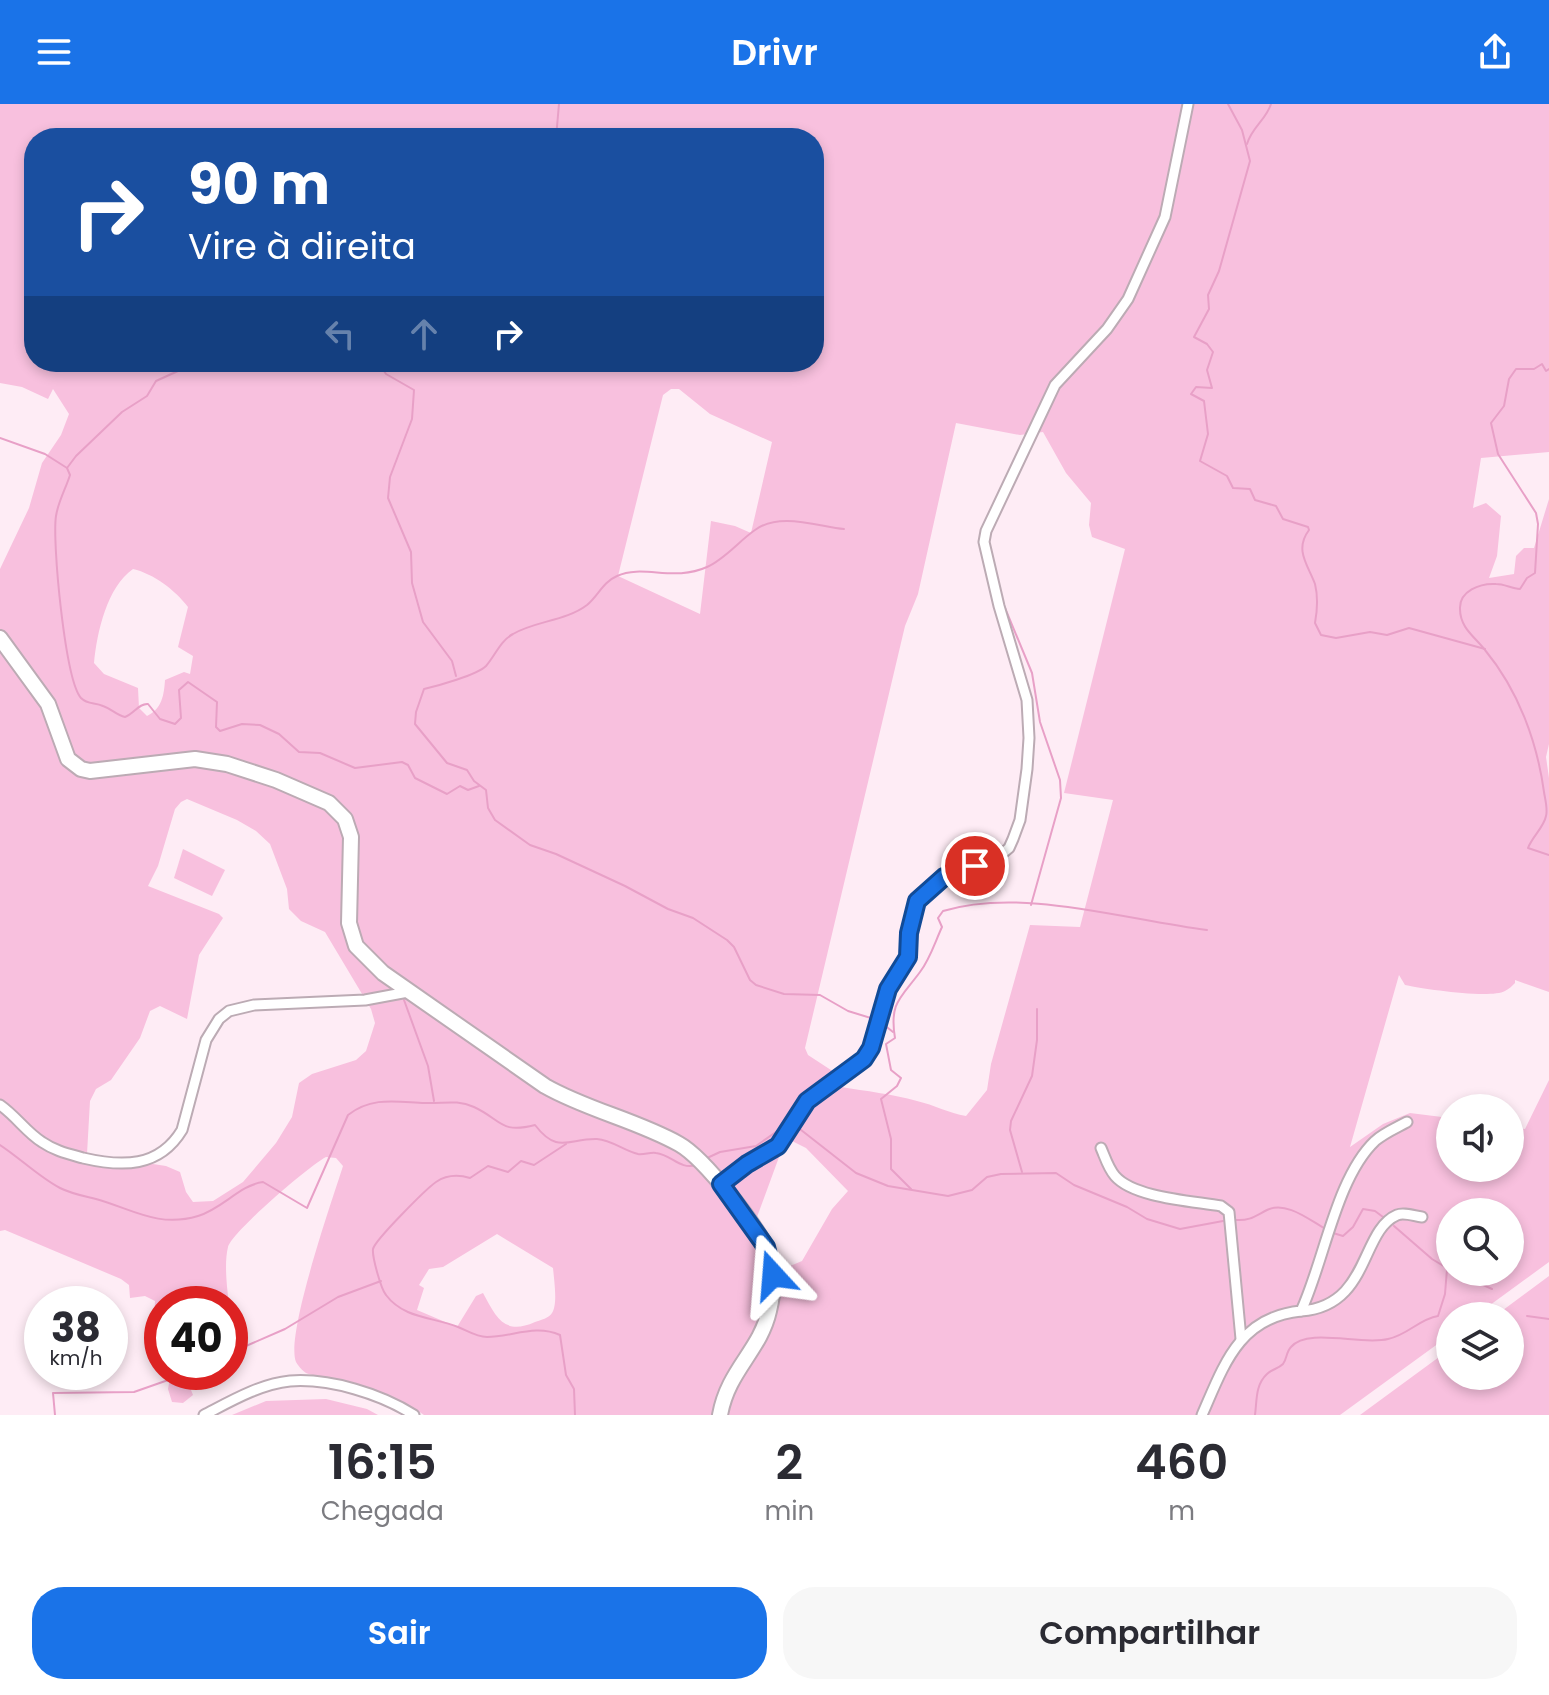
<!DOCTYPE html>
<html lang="pt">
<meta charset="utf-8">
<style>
body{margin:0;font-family:Poppins,sans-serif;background:#f7f7f7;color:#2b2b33;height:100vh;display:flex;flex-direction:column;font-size:30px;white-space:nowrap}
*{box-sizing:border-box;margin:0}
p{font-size:26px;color:#7c7c81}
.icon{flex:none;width:44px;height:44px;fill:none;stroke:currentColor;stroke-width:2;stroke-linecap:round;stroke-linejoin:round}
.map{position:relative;height:1311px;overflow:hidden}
.panel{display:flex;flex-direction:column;background:#fff;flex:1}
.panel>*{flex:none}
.banner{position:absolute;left:24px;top:24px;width:800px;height:244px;border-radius:32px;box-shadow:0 4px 12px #0003;background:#1a4fa0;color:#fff;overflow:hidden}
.fabs{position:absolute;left:1436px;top:990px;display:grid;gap:16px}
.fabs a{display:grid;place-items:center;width:88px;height:88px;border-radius:50%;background:#fff;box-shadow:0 4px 12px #0003;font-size:40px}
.speed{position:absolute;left:24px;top:1182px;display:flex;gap:16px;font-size:40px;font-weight:700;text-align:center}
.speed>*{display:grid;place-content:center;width:104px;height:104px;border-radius:50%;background:#fff;box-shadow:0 4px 12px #0003;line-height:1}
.speed small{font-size:20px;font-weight:400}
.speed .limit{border:12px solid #d22;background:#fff;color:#111}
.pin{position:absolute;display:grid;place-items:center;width:68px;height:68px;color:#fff;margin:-34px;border:4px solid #fff;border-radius:50%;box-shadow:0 2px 8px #0007}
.me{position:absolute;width:88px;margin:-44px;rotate:341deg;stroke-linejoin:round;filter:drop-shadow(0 0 6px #0008)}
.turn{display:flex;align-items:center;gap:28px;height:168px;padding:0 32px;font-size:36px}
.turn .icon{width:104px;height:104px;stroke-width:2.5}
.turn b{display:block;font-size:56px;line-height:68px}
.lanes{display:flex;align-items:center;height:76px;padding:0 32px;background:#0003;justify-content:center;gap:40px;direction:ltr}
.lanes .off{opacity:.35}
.eta{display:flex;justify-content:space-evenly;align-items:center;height:136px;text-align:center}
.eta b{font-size:48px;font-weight:600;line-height:56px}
.cta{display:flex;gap:16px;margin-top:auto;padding:16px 32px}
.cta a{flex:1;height:92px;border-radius:32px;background:#1a73e8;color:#fff;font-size:32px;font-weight:600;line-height:92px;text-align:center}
.cta a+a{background:#f7f7f7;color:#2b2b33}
header{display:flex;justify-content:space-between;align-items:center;height:104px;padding:0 32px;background:#1a73e8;color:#fff;font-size:36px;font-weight:600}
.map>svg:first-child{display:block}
.green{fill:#f8c0de;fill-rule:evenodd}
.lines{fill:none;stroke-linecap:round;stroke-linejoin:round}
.stream{stroke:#e8a0c7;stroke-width:2}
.street-casing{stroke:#bcabb4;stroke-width:13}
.secondary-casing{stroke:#bcabb4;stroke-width:18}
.street{stroke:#fff;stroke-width:9}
.secondary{stroke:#fff;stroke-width:14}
.route-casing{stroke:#114b97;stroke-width:20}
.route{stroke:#1a73e8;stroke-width:14}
</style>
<header><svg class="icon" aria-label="menu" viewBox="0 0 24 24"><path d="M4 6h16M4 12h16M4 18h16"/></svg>Drivr<svg class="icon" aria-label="share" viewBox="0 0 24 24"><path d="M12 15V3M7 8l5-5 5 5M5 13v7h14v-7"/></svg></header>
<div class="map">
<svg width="1549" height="1311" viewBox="0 0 1549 1311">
<rect width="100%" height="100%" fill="#feecf5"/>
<g class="green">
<path d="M0,0H1549V348L1481,354L1473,404L1486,399L1501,412L1497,452L1489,474L1514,470L1516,452L1524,444H1534L1549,395V640L1546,653L1549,674V888L1515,876V879C1512,882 1509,885 1505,887C1490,895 1424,885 1405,881L1399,871L1350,1043L1383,1020L1410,1009L1450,1014V1064H1510V1023L1525,1025L1549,976V1158L1475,1212H1450V1231L1340,1311H424C389,1286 349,1284 309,1270C304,1269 299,1263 296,1258C285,1231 332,1097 343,1062L336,1054L326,1053C309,1062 233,1127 228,1143C224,1159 227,1184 229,1200H162V1265L146,1247L154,1216L155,1197L145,1192L130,1194L129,1181L121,1175L5,1126L0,1127V465L29,404L42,359L61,331L69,310L53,285L48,295L22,283L0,279ZM34,34H814V258H34ZM671,285H679L710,310L772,338L751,429L735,422L711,417L700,510L618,472L663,291ZM956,319L1020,331L1043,328L1066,369L1091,399L1089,421L1092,433L1125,445L1064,689L1113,696L1080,823L1030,821L991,960L987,986L966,1012C949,1009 934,1001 917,997C892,990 866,987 841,983L834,976V968L808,951L805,944L905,522L918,490ZM133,465C154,470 175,486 188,503L178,543L193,552L190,570L184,568L165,576C164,591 162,605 147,612L139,604L138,584L104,570L94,559C97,528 107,483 133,465ZM187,695L237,716L256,727L270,740L287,785L289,805L301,817L325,828L371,905L375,919L366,947L356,956L312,970L299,979L292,1013L276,1039L243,1078L213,1097L193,1098L186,1088L180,1068L166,1062L87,1050L90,997L96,985L111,976L140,934L150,907L160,902L187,915L199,851L223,814L219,810L148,782L158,762L175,705L181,698ZM786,1034L806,1044L848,1087L832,1105L802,1157L790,1162L781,1158L757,1113ZM1450,1108H1510V1168H1450ZM497,1130L553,1164C554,1176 558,1200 552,1209C549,1214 541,1216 535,1218C504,1232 496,1213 483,1189L476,1192L457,1223L417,1206L424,1184L419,1181L429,1165L443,1163Z"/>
<path d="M183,745L225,766L212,792L174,774Z"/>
<path d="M1549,1172V1311H1360L1450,1245V1272H1510V1212H1495Z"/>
<path d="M164,1268H194L189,1281L193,1291L183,1299L172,1298L168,1285L170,1274Z"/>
<path d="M326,1295L367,1305L378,1311H232L266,1297Z"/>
</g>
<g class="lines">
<g class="stream">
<path d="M1228,0L1242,26L1250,57L1219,167L1208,191L1209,205L1194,233L1207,240L1213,248L1207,266L1212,284L1196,283L1191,290L1204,297L1208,330L1200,357L1227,372L1233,384L1250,385L1255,396L1276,402L1283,415L1308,423L1309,426C1294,446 1308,461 1315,480C1318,492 1317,508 1315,519L1321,531L1336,534L1370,528L1387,531L1409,524L1485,545"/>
<path d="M180,28L187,34"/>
<path d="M556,34L559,0"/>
<path d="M1247,40C1252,23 1266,16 1271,0"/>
<path d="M184,258L178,267L156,277L147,292L122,308L76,352L67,364L70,371C66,384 58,398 56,412C52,437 65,576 81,594C88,601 95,598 103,602C112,605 116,611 125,613C134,610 139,599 148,600L160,615L175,620L181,614L179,586L188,578L217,598L216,623L220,627L242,620L260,621L279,630L299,648L320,649L355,664L402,658L408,661L415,674L447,690L460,682L468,686L479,682"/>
<path d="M378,258L386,270L414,286L412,315L390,373L388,394L411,448L412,479L423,518L452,557L456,572"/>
<path d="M1549,265L1546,267L1542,260L1534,265H1516L1509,275L1504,302L1491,319L1498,350L1536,409L1538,420L1535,469L1527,474L1520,485C1511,484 1504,480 1496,480C1480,479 1459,487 1460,505C1460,524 1475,533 1485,546C1518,586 1537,637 1544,688C1545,695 1548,705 1546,712C1544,723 1532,733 1528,744L1549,751"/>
<path d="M0,334L45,350L67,364"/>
<path d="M844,425C817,422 779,408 755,426C739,437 725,455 707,463C674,478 643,460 617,472C603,478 598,492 587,501C566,517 535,517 513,530C500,537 495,552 486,562C477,571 437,582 424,585L416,608L415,620L447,659L467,666L474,677L486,686L488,704L495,716L530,741L556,750L625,782L668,805L693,814L727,836L734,843L750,876L756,881L784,890L820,891L848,907L874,915"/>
<path d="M1005,504L1032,569L1040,618L1060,676L1061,694L1031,801"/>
<path d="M404,896L428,962L434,997"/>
<path d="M883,920L893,928"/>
<path d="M796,1022L856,1069L888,1082L948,1092L972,1086L987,1073L1001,1070L1056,1069L1074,1081L1127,1103L1147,1115L1180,1125L1223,1117"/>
<path d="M566,1040L534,1061L521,1057L508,1068L488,1062L470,1074C460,1071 448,1070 436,1078C426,1085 375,1136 373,1145C372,1153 381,1185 386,1191C404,1215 434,1213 458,1223C468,1227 476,1233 487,1233C512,1233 535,1220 560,1231L566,1271L574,1285L575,1311"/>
<path d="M0,1041C20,1054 39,1073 60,1084C72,1090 84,1092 96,1095C132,1105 158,1124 198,1112C222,1105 240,1081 263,1078L307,1104L348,1011C372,992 397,998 425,999C443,1000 456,995 474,1003C502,1016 500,1030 535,1021C558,1051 569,1034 597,1035C612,1036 624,1047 638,1050C644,1051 650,1048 656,1049C672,1051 680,1066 696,1061"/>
<path d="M705,1055L720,1048L756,1042L786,1021"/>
<path d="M1022,1068L1010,1026L1011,1017L1032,972L1037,936V905"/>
<path d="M911,1085L891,1065V1035L881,995L897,982L901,974L891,966L886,940L895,934C889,898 901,894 920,868C930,855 935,838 942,823L938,814L943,807C1022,783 1126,816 1207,826"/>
<path d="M1236,1116C1250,1117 1255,1112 1267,1106C1286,1097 1308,1115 1324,1124"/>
<path d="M1394,1122L1432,1155L1450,1166"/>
<path d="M1333,1129L1343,1132L1353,1123L1363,1105L1375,1107L1383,1113"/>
<path d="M1455,1168L1492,1185"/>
<path d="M1527,1212L1549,1215"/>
<path d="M230,1249L285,1225L338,1193L381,1177"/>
<path d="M55,1311L53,1289L134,1288L191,1268"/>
<path d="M1255,1311C1257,1297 1255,1281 1267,1270C1272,1265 1278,1265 1283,1260C1287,1255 1286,1248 1291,1243C1308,1223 1362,1242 1388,1235C1408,1231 1419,1215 1438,1212L1445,1190L1447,1165"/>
</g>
<g class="street-casing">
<g id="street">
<path d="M0,1001C16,1012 26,1028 42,1038C55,1047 69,1050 83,1054C122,1063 159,1064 182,1026L206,936L219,915L229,907L254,901L365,896L408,888"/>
<path d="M1101,1044C1105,1053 1108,1064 1115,1072C1134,1094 1193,1097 1221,1102L1229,1108L1241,1235"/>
<path d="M721,1080L747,1060L778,1042L807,997L864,955L871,944L888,885L908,853L911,816L921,790L944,773L998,753L1009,744L1013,735L1020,716L1027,665L1029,634L1027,596L999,502L984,438L986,427L1055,281L1107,225L1128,195L1165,113L1188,0"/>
<path d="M1301,1207C1370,1202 1360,1127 1397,1111C1404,1108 1414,1112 1422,1113"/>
<path d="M204,1311C231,1297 260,1280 290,1277C330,1274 381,1290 414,1311"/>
<path d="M1202,1311C1224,1261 1239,1213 1301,1207C1324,1158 1336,1074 1375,1037C1384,1029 1396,1024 1407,1018"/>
</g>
</g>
<g class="secondary-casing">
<path id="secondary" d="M0,534L48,600L68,655L81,665L90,667L195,655L227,660L276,676L329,699L345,715L351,733L349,819L356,842L383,869L545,982C587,1006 636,1016 679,1040C704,1054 761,1126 770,1153C775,1170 773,1190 769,1207C760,1247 728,1266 720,1311"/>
</g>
<use href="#street" class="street"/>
<use href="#secondary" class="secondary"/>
</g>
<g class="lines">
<g class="route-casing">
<path id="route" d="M773,1171L766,1143L721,1080L747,1060L778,1042L807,997L864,955L871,944L888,885L908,853L909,829L917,797L944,773L975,762"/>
</g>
<use href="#route" class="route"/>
</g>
</svg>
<div class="fabs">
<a><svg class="icon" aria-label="sound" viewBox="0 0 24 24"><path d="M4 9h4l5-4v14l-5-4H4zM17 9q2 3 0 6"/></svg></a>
<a><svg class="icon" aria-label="search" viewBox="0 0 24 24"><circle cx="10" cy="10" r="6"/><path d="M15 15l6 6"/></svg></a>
<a><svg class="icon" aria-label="layers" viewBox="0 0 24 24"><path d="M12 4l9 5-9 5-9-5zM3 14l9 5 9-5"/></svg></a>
</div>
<div class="speed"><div>38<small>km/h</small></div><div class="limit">40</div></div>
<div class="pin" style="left:975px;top:762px;background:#d93025"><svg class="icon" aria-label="arrive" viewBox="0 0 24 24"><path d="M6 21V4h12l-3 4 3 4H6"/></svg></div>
<svg class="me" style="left:773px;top:1171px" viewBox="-20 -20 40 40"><path d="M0-17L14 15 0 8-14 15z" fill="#1a73e8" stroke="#fff" stroke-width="4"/></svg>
<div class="banner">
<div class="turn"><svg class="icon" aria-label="right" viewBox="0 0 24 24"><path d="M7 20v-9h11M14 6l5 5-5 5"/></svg><div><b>90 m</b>Vire à direita</div></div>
<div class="lanes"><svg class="icon off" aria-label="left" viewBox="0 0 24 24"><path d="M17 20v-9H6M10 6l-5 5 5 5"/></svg><svg class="icon off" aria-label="ahead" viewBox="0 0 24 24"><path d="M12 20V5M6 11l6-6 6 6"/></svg><svg class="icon" aria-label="right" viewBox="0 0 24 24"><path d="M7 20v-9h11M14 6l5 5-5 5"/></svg></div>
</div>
</div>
<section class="panel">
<div class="eta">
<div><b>16:15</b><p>Chegada</p></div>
<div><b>2</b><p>min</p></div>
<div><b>460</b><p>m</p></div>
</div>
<div class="cta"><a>Sair</a><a>Compartilhar</a></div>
</section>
